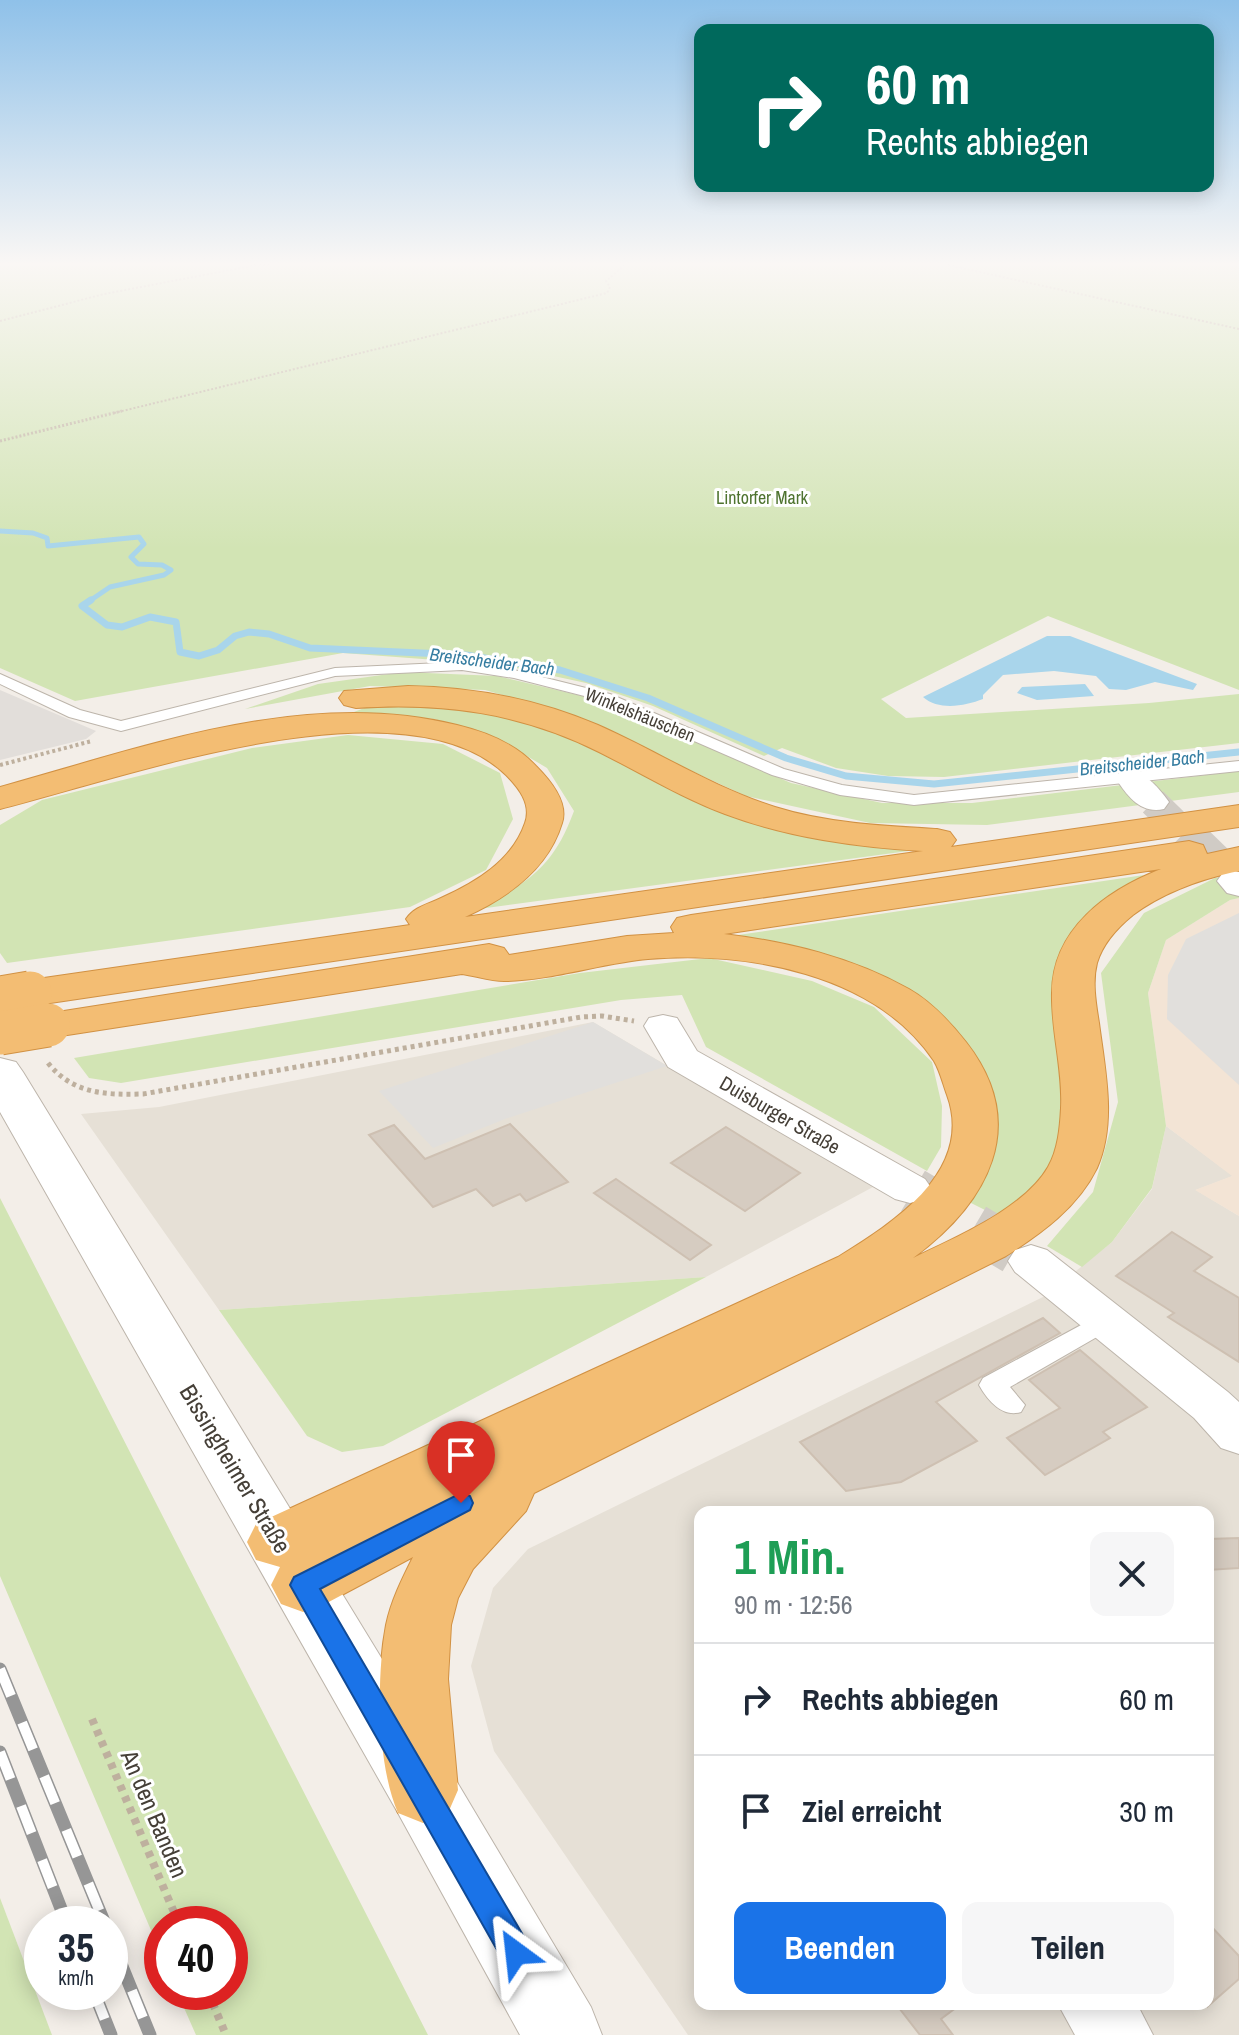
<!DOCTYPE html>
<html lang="de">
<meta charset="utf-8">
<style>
body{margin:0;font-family:"Archivo Narrow",sans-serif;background:#f6f6f7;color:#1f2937;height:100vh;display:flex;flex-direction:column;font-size:30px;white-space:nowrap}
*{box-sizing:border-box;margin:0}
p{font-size:26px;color:#747a83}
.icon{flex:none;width:44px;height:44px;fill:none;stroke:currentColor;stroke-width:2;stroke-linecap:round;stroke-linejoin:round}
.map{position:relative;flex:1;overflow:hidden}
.sheet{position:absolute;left:694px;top:1506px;width:520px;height:504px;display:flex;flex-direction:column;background:#fff;border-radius:16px;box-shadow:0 4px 20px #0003}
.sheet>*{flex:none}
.banner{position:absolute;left:694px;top:24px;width:520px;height:168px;border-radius:16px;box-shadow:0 4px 20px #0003;background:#00695c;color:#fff;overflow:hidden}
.speed{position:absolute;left:24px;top:1906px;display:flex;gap:16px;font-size:40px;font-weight:700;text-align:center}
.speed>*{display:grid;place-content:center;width:104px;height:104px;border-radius:50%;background:#fff;box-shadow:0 4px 20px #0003;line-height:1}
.speed small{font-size:20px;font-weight:400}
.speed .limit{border:12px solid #d22;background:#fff;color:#111}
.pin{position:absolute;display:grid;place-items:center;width:68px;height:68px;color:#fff;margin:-82px -34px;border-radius:50% 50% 50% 0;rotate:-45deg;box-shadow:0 0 8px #0007}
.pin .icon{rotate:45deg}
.me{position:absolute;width:88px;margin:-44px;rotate:330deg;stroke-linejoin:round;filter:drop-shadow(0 0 6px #0008)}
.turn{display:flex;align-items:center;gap:28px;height:168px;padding:0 40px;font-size:36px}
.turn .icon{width:104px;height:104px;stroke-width:2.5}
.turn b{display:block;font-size:56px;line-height:68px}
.round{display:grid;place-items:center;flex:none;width:84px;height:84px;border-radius:16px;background:#f6f6f7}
.head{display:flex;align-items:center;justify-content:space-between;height:136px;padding:0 40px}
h1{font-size:48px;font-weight:700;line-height:60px;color:#1e9e55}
.action{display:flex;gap:16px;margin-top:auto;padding:16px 40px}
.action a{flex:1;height:92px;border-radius:16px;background:#1a73e8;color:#fff;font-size:32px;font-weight:700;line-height:92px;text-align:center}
.action a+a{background:#f6f6f7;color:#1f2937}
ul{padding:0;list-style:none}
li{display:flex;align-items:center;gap:24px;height:112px;padding:0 40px;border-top:2px solid #e0e1e3}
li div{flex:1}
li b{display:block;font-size:30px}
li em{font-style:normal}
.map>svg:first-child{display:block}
.residential{fill:#e6e0d6;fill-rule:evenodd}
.commercial{fill:#f3e4d5}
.industrial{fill:#e2deda}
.green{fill:#d2e4b4}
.parking{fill:#e1dfdc}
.water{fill:#a9d5eb}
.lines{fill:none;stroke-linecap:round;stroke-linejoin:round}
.stream-far1{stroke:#a9d5eb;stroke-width:5}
.stream{stroke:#a9d5eb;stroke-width:7}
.building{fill:#d6ccc1;stroke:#cec0b2;stroke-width:2}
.minor-tunnel-far2{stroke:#d0cbc5;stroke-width:29;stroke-dasharray:29 15;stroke-linecap:butt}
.minor-tunnel-far1{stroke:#d0cbc5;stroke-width:37;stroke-dasharray:37 19;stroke-linecap:butt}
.minor-tunnel{stroke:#d0cbc5;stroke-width:47;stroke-dasharray:47 24;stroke-linecap:butt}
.service-casing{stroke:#bdb5ab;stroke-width:2}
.minor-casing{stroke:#bdb5ab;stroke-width:2}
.tertiary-casing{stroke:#bdb5ab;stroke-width:2}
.motorway-casing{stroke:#d19143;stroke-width:2}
.path-far4{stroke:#beb09e;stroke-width:2;stroke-dasharray:2 2;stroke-linecap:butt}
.path-far3{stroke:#beb09e;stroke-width:3;stroke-dasharray:2 2;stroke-linecap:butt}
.path-far2{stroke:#beb09e;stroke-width:4;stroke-dasharray:3 3;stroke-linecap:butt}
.path-far1{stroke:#beb09e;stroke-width:5;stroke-dasharray:4 4;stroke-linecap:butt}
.path{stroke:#beb09e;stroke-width:8;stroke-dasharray:6 6;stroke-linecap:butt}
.service{fill:#fff;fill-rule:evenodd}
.minor{fill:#fff;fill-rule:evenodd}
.tertiary{fill:#fff;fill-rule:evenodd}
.motorway{fill:#f3bd73;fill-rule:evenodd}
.rail-casing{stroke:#969696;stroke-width:13}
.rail{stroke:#fff;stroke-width:10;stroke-dasharray:29;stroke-linecap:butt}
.motorway-bridge-casing{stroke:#d19143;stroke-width:45;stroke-linecap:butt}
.motorway-bridge{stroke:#f3bd73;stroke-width:43}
.route{fill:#1a73e8;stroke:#114b97;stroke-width:2}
.labels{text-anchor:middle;stroke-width:6;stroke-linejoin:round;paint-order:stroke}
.far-park-label{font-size:18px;fill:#4e732f;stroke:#fff}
.far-water-label{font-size:18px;font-style:italic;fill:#367da1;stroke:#fff}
.far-street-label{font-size:18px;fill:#453f37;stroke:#fff}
.street-label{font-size:20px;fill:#453f37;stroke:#fff}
.near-street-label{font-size:24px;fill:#453f37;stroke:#fff}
</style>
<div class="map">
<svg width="1239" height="2035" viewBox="0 0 1239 2035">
<rect width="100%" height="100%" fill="#f3eee8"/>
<g class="residential">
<path d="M593,1022L873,1187L706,1277L219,1310L81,1114L159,1107Z"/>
<path d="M1166,1126L1233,1176L1196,1190L1239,1216V2035H688L494,1751L471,1666L493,1588L528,1549L1045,1296L1112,1242L1152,1189ZM700,1512H1208V2004H700Z"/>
</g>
<path class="commercial" d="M1239,898V1216L1195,1190L1232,1176L1166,1126L1148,993L1166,940L1230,900Z"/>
<path class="industrial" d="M0,690L96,731L86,739L0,760Z"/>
<g class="green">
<path d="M0,265H1239V690L1048,616L881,699L906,718L1149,703L1239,694V743L944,777L888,776L836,768L782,748L764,756L653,706L586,683L502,665L343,653L75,701L0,668Z"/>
<path d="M403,672L497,676L595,699L791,783L882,803H972L1239,771V792L987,825L870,823L746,796L565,713L485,690L370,686L245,709L318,684Z"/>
<path d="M445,703L560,732L703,801L923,849L479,909C529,881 553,868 574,811L547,768L495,737L434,719L354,712L372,705Z"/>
<path d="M348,735L443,744L500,773L513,819L486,870L410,907L7,963L0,953V825L42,800L252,748Z"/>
<path d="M1239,874V898L1230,900L1166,940L1148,993L1166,1126L1152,1188L1112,1242L1082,1267L1047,1246L1093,1192L1118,1102L1101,973L1144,913L1215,878Z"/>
<path d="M1144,875L1087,917L1058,960L1061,1029L1072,1104L1052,1171L999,1217L969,1202L964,1041L731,936Z"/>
<path d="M709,958L812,981L874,1007L932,1062L942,1106L941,1147L927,1171L706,1047L682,995L621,1000L121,1083L89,1078L74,1058L580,973Z"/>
<path d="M0,1198L428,2035H196L177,1992H230V1924H162V1956L0,1576Z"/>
<path d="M706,1277L383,1446L342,1452L307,1436L219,1310Z"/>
<path d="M0,1898L52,2035H0Z"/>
</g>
<g class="parking">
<path d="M1239,913V1085L1167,1019L1168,975L1186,939Z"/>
<path d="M593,1022L667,1066L505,1119L433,1148L379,1091Z"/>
</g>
<g class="water">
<path d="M1047,636H1070L1197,684L1193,690L1155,682L1126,690L1109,689L1096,676L1054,671L1003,675L983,695V699C965,706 939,711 923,697Z"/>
<path d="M1085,684L1094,696L1037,700L1017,693L1022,687Z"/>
</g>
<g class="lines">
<path class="stream-far1" d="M0,531L33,533L47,538L48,546L139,537L144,544L131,557L138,564L162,565L171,570L164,575L110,587L88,602"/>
<path class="stream" d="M91,600L82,606L107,625L122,627L150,617L176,622L180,652L199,656L218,650L235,636L249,632L269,634L310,648L466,655L560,670L648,698L786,758L846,776L934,784L1239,752"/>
</g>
<g class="building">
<path d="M510,1124L568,1182L526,1201L520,1194L493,1206L476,1189L433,1207L369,1135L394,1125L425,1159Z"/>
<path d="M726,1127L800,1173L745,1211L671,1163Z"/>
<path d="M616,1179L711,1245L690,1260L594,1193Z"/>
<path d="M1172,1232L1212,1257L1194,1271L1239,1298V1362L1168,1317L1174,1313L1116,1276Z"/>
<path d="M1043,1318L1060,1333L936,1402L977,1441L901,1482L846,1491L800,1442Z"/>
<path d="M1080,1350L1147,1407L1103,1432L1110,1438L1045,1475L1007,1438L1060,1408L1029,1380Z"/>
<path d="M1239,1538V1568L1208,1570V1539Z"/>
<path d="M1208,1923L1239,1956V1979L1208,2006Z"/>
<path d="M896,2004H961L941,2019L953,2035H920Z"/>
</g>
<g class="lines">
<path class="minor-tunnel-far2" d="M1153,802L1194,842"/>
<path class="minor-tunnel-far1" d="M1192,840L1232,879"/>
<path class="minor-tunnel" d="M913,1191L1018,1253"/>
<g class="service-casing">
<g id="service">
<path d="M462,662L514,670L610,694L784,769L842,785L914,795L1239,761V771L914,805L840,795L772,775L600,700L514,678L462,670L335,676L121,731L69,717L0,684V674L80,710L121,721L335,668Z"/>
<path d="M1107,1311L1116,1314L1119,1320L1116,1326L1010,1387L1025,1405L1021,1412C1003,1418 988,1401 979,1385L983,1378Z"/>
</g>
</g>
<g class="minor-casing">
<g id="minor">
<path d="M1131,770C1147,774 1159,788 1169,802L1164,809C1141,814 1128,797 1116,779L1120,772Z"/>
<path d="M1234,871L1239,872V896L1227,893L1217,881L1222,874Z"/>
<path d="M663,1015L677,1018L697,1051L925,1179L932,1189L925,1199L910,1203L895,1199L668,1067L644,1026L649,1018Z"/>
<path d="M1031,1245L1047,1250L1228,1392L1239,1402V1454L1221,1448L1194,1418L1015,1272L1008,1261L1015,1250Z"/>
<path d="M1058,2004H1137L1153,2035H1075Z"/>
</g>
</g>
<g class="tertiary-casing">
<path id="tertiary" d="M0,1058L16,1062L23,1072L448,1767L591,2007L602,2035H520L398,1813L0,1112Z"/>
</g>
<g class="motorway-casing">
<g id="motorway">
<path d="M408,686C474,687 537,699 598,725C657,751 712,787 775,807C826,823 883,826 937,829L950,832L956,840L951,847L1239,805V827L30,1006L15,1002L8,993L15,984L30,980L410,925L406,919C414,907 428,904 441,898C476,882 512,861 525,823C532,804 518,787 506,775C403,675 121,779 0,809V787C145,747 305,687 457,725C486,732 515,743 536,766C550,780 569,802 562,823C548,870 507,898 465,917L923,851C856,847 789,838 725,814C682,798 641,773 599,752C521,713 443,702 356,708L344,705L339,698L344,691Z"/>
<path d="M1189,841L1203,845L1207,854L1239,847V871C1201,879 1164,892 1133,915C1117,928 1103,943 1097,963C1092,982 1096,1004 1099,1023C1105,1070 1117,1123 1097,1168C1078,1207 1042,1233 1006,1256L534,1493L526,1511L473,1569L458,1598L451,1625L448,1679L458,1790L448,1813L423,1823L398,1813C377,1765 376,1678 386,1625C391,1601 402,1579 413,1557L325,1604L303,1612L281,1604L271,1585L280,1567L256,1560L247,1542L256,1524L838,1257C893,1223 975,1171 947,1095C943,1084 940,1071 934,1061C875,973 746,951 648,959C603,963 548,981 504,981C490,981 476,976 462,974L48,1038L32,1034L26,1025L32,1016L489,944L504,948L509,955L627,936L674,933L671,927L677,918L691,915ZM1161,869C1107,890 1052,929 1052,993C1051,1032 1063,1069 1061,1108C1060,1127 1058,1150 1048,1167C1024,1209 954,1238 913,1258C988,1203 1031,1125 966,1042C950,1022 932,1002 909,989C851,957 789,942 724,934Z"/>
</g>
</g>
<g class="path-far4">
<path d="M259,265H271"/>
<path d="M948,265L1239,329"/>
<path d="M0,321L104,294L256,265"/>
<path d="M114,413L607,293L610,287L606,281L625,265"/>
</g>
<path class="path-far3" d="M0,441L122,411"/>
<path class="path-far2" d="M0,765L92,741"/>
<path class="path-far1" d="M48,1063C73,1094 105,1095 143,1094L581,1017L602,1016L634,1021"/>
<g class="path">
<path d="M92,1719L179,1924"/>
<path d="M208,1992L226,2035"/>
</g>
<use href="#service" class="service"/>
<use href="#minor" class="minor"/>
<use href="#tertiary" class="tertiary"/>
<use href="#motorway" class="motorway"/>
<g class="rail-casing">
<g id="rail">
<path d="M0,1669L105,1924"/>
<path d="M0,1752L67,1924"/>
<path d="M110,1937L150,2035"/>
<path d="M94,1992L111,2035"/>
</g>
</g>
<use href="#rail" class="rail"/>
<g class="motorway-bridge-casing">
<g id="motorway-bridge">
<path d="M0,998L30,993"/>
<path d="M0,1033L48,1025"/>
</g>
</g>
<use href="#motorway-bridge" class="motorway-bridge"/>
</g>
<linearGradient id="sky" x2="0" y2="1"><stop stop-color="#8fc1e9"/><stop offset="0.48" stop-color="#faf7f5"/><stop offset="1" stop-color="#faf7f5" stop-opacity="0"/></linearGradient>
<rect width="1239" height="549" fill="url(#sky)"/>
<path class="route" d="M461,1493L470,1496L473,1503L470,1510L320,1589L527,1942L532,1953L527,1964L516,1969L505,1964L290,1585L294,1577Z"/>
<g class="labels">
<g class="far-park-label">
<text x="762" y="504">Lintorfer Mark</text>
</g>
<g class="far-water-label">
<text transform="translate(492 662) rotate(7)" y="6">Breitscheider Bach</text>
<text transform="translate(1142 763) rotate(-6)" y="6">Breitscheider Bach</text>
</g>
<g class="far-street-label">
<text transform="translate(640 715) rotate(22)" y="6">Winkelshäuschen</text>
</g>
<g class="street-label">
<text transform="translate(780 1115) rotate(30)" y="7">Duisburger Straße</text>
</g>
<g class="near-street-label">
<text transform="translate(235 1469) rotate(59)" y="8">Bissingheimer Straße</text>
<text transform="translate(154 1814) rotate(67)" y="8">An den Banden</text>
</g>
</g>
</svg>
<div class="speed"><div>35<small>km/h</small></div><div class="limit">40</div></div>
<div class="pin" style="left:461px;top:1503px;background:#d93025"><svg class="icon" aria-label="arrive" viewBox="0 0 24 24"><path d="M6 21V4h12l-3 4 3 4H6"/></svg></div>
<svg class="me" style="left:516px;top:1953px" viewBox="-20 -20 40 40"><path d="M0-17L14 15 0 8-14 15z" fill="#1a73e8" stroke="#fff" stroke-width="4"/></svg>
<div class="banner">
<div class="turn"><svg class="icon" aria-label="right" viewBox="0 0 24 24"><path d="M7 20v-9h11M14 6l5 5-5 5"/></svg><div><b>60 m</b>Rechts abbiegen</div></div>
</div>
<section class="sheet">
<div class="head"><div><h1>1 Min.</h1><p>90 m · 12:56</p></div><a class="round"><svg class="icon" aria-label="close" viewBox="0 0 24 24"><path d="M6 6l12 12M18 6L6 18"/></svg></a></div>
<ul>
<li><svg class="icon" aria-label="right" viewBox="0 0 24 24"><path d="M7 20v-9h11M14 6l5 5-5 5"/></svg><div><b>Rechts abbiegen</b></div><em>60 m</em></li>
<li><svg class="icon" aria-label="arrive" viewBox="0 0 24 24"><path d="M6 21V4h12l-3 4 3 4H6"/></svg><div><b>Ziel erreicht</b></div><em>30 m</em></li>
</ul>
<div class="action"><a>Beenden</a><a>Teilen</a></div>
</section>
</div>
